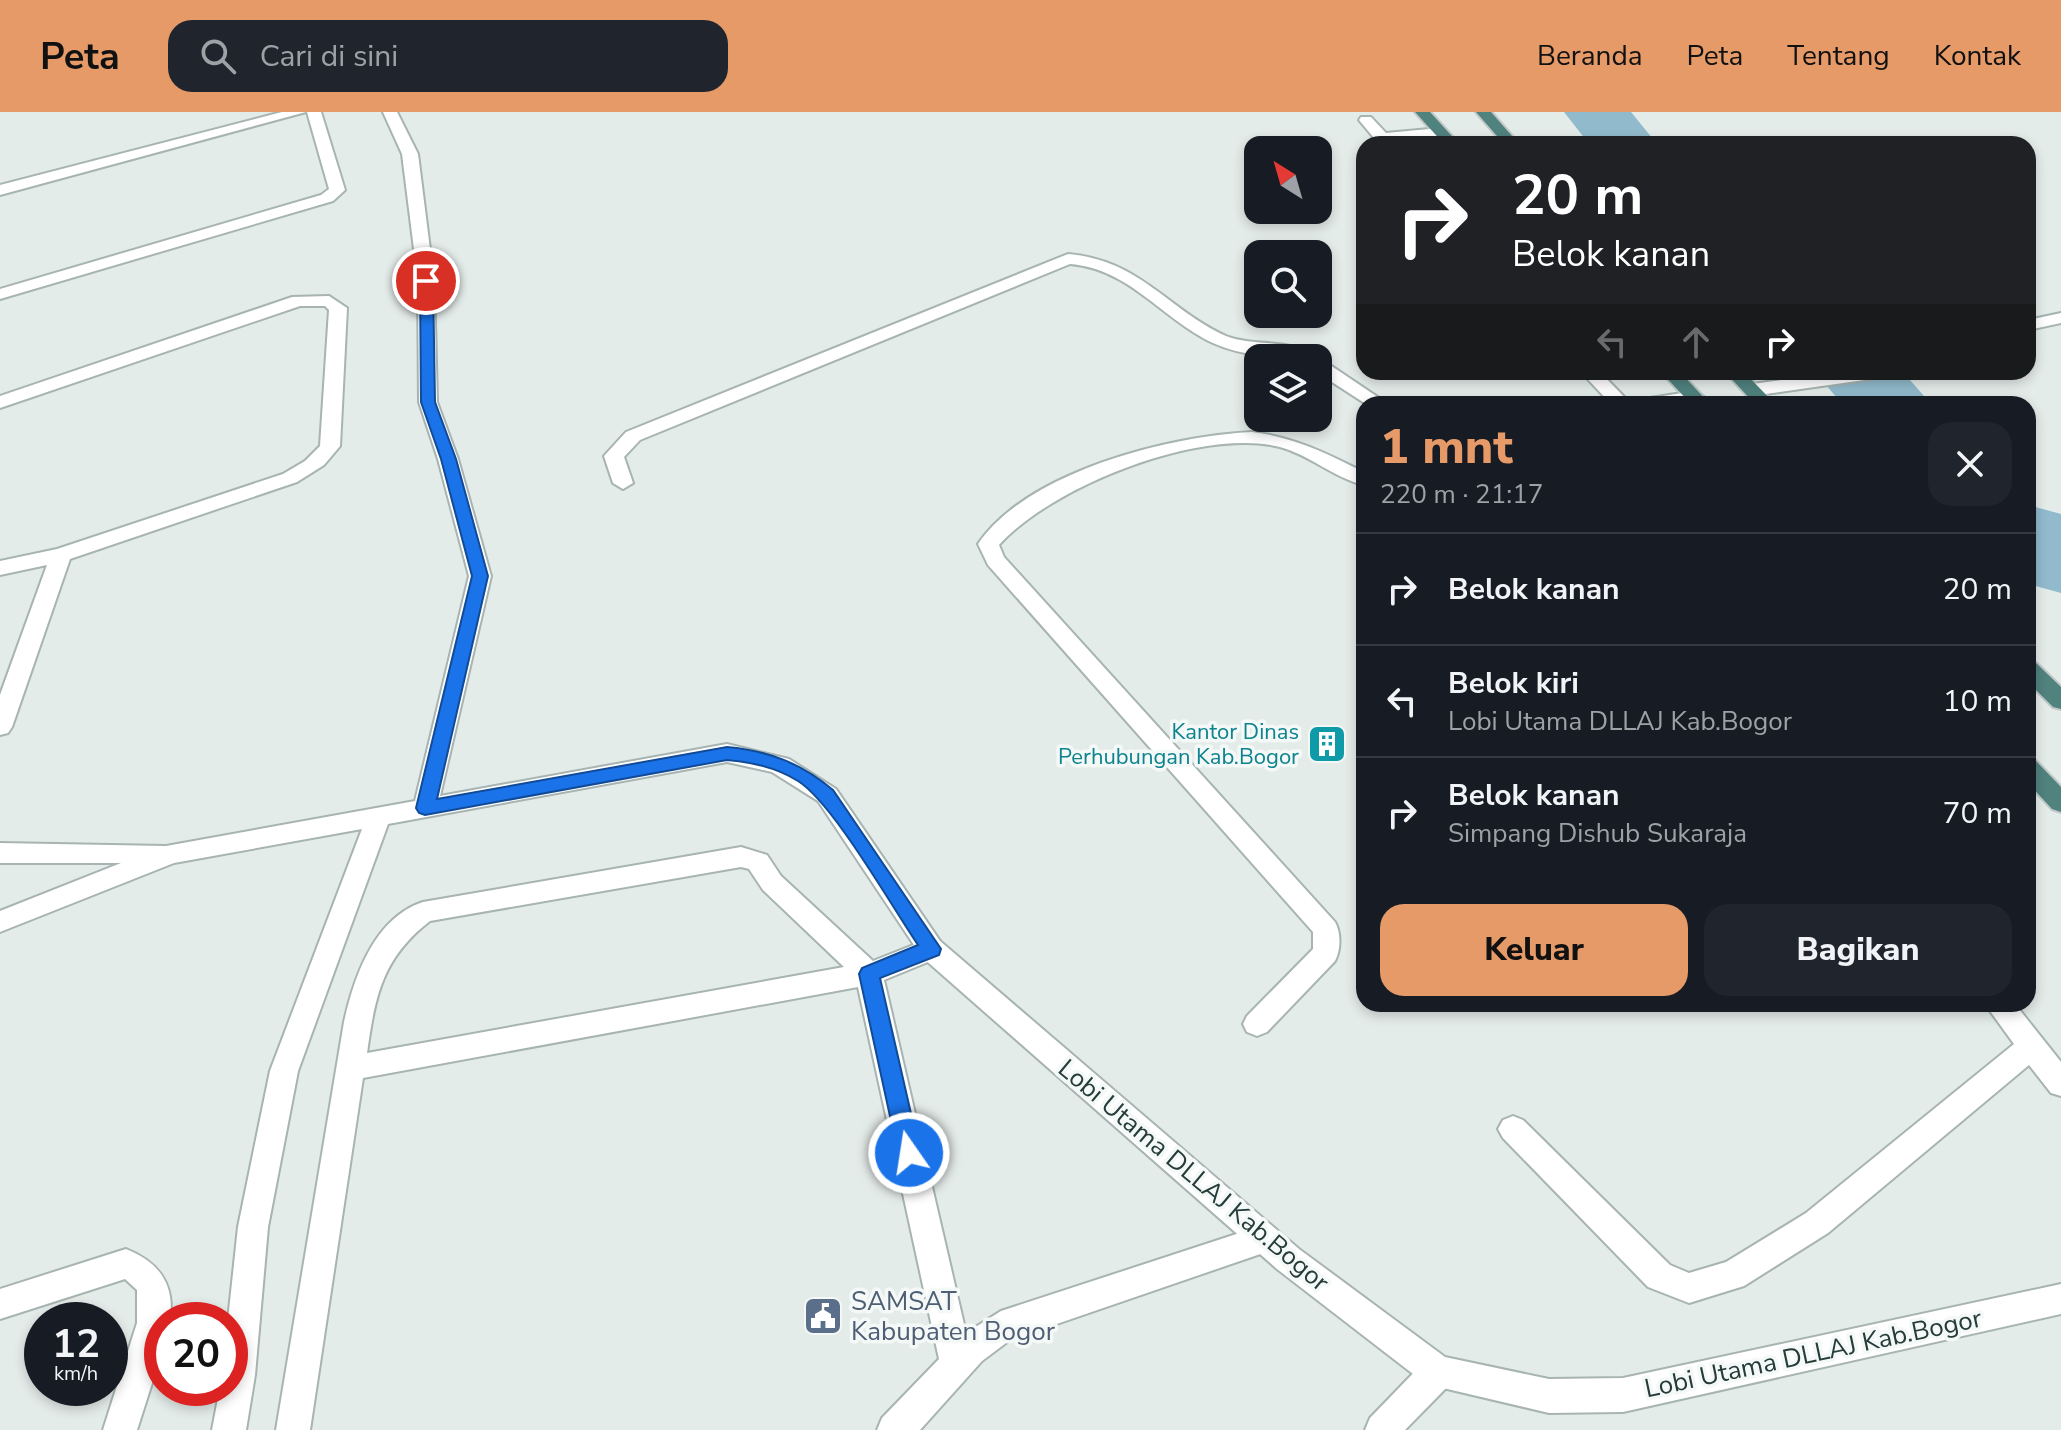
<!DOCTYPE html>
<html lang="id">
<meta charset="utf-8">
<style>
body{margin:0;font-family:"Nunito Sans",sans-serif;background:#20242c;color:#f1f3f6;height:100vh;display:flex;flex-direction:column;font-size:30px;white-space:nowrap}
*{box-sizing:border-box;margin:0}
p{font-size:26px;color:#9ea1a6}
.icon{flex:none;width:44px;height:44px;fill:none;stroke:currentColor;stroke-width:2;stroke-linecap:round;stroke-linejoin:round}
.map{position:relative;flex:1;overflow:hidden}
.details{position:absolute;left:1356px;top:284px;width:680px;height:616px;display:flex;flex-direction:column;background:#171b24;border-radius:24px;box-shadow:0 4px 12px #0003}
.details>*{flex:none}
.hud{position:absolute;left:1356px;top:24px;width:680px;height:244px;border-radius:24px;box-shadow:0 4px 12px #0003;background:#202124;color:#fff;overflow:hidden}
.needle{width:52px;rotate:323deg}
.tools{position:absolute;left:1244px;top:24px;display:grid;gap:16px}
.tools a{display:grid;place-items:center;width:88px;height:88px;border-radius:16px;background:#171b24;box-shadow:0 4px 12px #0003;font-size:40px}
.speed{position:absolute;left:24px;top:1190px;display:flex;gap:16px;font-size:40px;font-weight:700;text-align:center}
.speed>*{display:grid;place-content:center;width:104px;height:104px;border-radius:50%;background:#171b24;box-shadow:0 4px 12px #0003;line-height:1}
.speed small{font-size:20px;font-weight:400}
.speed .limit{border:12px solid #d22;background:#fff;color:#111}
.pin{position:absolute;display:grid;place-items:center;width:68px;height:68px;color:#fff;margin:-34px;border:4px solid #fff;border-radius:50%;box-shadow:0 2px 8px #0007}
.me{position:absolute;width:88px;margin:-44px;rotate:347deg;stroke-linejoin:round;filter:drop-shadow(0 0 6px #0008)}
.turn{display:flex;align-items:center;gap:28px;height:168px;padding:0 24px;font-size:36px}
.turn .icon{width:104px;height:104px;stroke-width:2.5}
.turn b{display:block;font-size:56px;line-height:68px}
.lanes{display:flex;align-items:center;height:76px;padding:0 24px;background:#0003;justify-content:center;gap:40px;direction:ltr}
.lanes .off{opacity:.35}
.round{display:grid;place-items:center;flex:none;width:84px;height:84px;border-radius:24px;background:#20242c}
.headline{display:flex;align-items:center;justify-content:space-between;height:136px;padding:0 24px}
h1{font-size:48px;font-weight:800;line-height:60px;color:#e69a68}
.button{display:flex;gap:16px;margin-top:auto;padding:16px 24px}
.button a{flex:1;height:92px;border-radius:24px;background:#e69a68;color:#111;font-size:32px;font-weight:800;line-height:92px;text-align:center}
.button a+a{background:#20242c;color:#f1f3f6}
ul{padding:0;list-style:none}
li{display:flex;align-items:center;gap:24px;height:112px;padding:0 24px;border-top:2px solid #363941}
li div{flex:1}
li b{display:block;font-size:30px}
li em{font-style:normal}
header{display:flex;align-items:center;gap:48px;box-sizing:border-box;height:112px;padding:0 40px;background:#e69a68;color:#111}
header strong{font-size:38px}
nav{display:flex;gap:44px;margin-inline-start:auto;font-size:28px}
.search{width:560px;height:72px;background:#20242c;display:flex;align-items:center;gap:20px;box-sizing:border-box;padding:0 28px;border-radius:24px;color:#9ea1a6;font-size:30px}
.map>svg:first-child{display:block}
.lines{fill:none;stroke-linecap:round;stroke-linejoin:round}
.river{fill:#91bacc;fill-rule:evenodd}
.service-casing{stroke:#a7b4b2;stroke-width:4}
.minor-casing{stroke:#a7b4b2;stroke-width:4}
.trunk-casing{stroke:#c2c8c8;stroke-width:4}
.service{fill:#fff;fill-rule:evenodd}
.minor{fill:#fff;fill-rule:evenodd}
.trunk{fill:#50827e;fill-rule:evenodd}
.route{fill:#1a73e8;stroke:#114b97;stroke-width:2}
.labels{text-anchor:middle;stroke-width:7;stroke-linejoin:round;paint-order:stroke}
.culture-label{font-size:22px;fill:#0d838f;stroke:#f4f9f7;text-anchor:end}
.near-street-label{font-size:26px;fill:#253c3a;stroke:#f4f9f7}
.near-service-label{font-size:26px;fill:#4e5e75;stroke:#f4f9f7;text-anchor:start}
</style>
<header>
<strong>Peta</strong>
<div class="search"><svg class="icon" aria-label="search" viewBox="0 0 24 24"><circle cx="10" cy="10" r="6"/><path d="M15 15l6 6"/></svg>Cari di sini</div>
<nav><a>Beranda</a><a>Peta</a><a>Tentang</a><a>Kontak</a></nav>
</header>
<div class="map">
<svg width="2061" height="1318" viewBox="0 0 2061 1318">
<rect width="100%" height="100%" fill="#e4ecea"/>
<g class="lines">
<g class="river">
<path d="M1564,0H1631L1657,32H1589Z"/>
<path d="M1815,260H1903L1931,292H1842Z"/>
<path d="M2028,393L2061,402V481L2028,472Z"/>
</g>
<g class="service-casing">
<g id="service">
<path d="M1361,5H1371L1386,21L1440,16L1447,20L1440,24L1379,32L1359,8Z"/>
<path d="M1068,142C1140,148 1167,197 1226,224C1252,235 1296,226 1316,246C1283,246 1243,245 1213,231C1162,207 1130,157 1070,152L640,328L624,345L633,371L623,377L613,371L604,344L626,320Z"/>
<path d="M2061,201V211L2028,218V208Z"/>
<path d="M1318,248L1324,249L1388,292H1366L1318,261Z"/>
<path d="M1581,260H1600L1631,292H1611Z"/>
<path d="M1844,260H1894L1885,265L1752,284L1743,278L1752,272Z"/>
<path d="M1695,279L1704,285L1702,289L1641,292L1650,286Z"/>
<path d="M1252,320C1294,325 1326,341 1364,360V373C1334,366 1310,343 1280,335C1201,315 1052,374 999,433L1004,445L1335,810C1341,821 1341,837 1335,849L1267,920L1257,924L1247,920L1243,912L1247,904L1313,837V820L988,453L978,432C1027,360 1168,324 1252,320Z"/>
<path d="M741,735L767,743L781,764L873,849L931,826L940,829L944,837L940,845L884,868L966,1221L1001,1199L1264,1113L1275,1117L1279,1127L1275,1137L1010,1228L982,1249L920,1318H877L882,1306L939,1247L858,875L363,966L310,1318H276L344,910C354,865 374,806 423,790ZM741,755L749,757L763,778L844,855L367,941C375,884 382,846 430,809Z"/>
<path d="M1985,892H2015L2061,950V984L2051,981L2029,953L1828,1121L1744,1174L1689,1191L1648,1175L1503,1026L1498,1017L1503,1008L1513,1004L1523,1008L1670,1153L1689,1161L1726,1150L1806,1101L2014,932Z"/>
<path d="M1438,1244L1450,1248L1454,1260L1450,1272L1405,1318H1365L1370,1306L1426,1248Z"/>
</g>
</g>
<g class="minor-casing">
<g id="minor">
<path d="M282,0H306L0,83V73Z"/>
<path d="M307,0H321L345,78L333,89L0,187V177L321,83L329,77Z"/>
<path d="M383,0H397L418,42L434,169L437,290L458,347L491,464L440,684L727,632L789,647L836,677L940,829L1299,1137L1445,1245L1549,1267L1623,1266L2061,1172V1202L1623,1300L1549,1301L1426,1272L1277,1157L922,845L818,689L772,660L727,650L388,712L298,959L268,1115L255,1263L246,1318H212L220,1276H230L228,1208L238,1115L270,959L362,717L174,751L0,820V799L121,751H0V731L166,734L415,689L469,464L438,347L419,290L418,169L402,42Z"/>
<path d="M329,184L347,196L340,334L324,353L297,370L70,447L12,615L8,621L0,623V583L47,453L0,463V449L57,437L283,362L305,349L320,334L329,198L325,194H300L0,296V284L292,185Z"/>
<path d="M126,1137C159,1150 175,1172 170,1208H162V1240L137,1318H103L137,1211V1178L125,1167L0,1207V1177Z"/>
</g>
</g>
<g class="trunk-casing">
<g id="trunk">
<path d="M1415,0H1430L1459,32H1444Z"/>
<path d="M1476,0H1491L1519,32H1504Z"/>
<path d="M1661,260H1680L1710,292H1691Z"/>
<path d="M1725,260H1744L1775,292H1755Z"/>
<path d="M2028,548L2036,551L2061,575V597L2053,595L2028,570Z"/>
<path d="M2028,646L2036,649L2061,675V700L2052,697L2028,671Z"/>
</g>
</g>
<use href="#service" class="service"/>
<use href="#minor" class="minor"/>
<use href="#trunk" class="trunk"/>
</g>
<path class="route" d="M426,166L433,169L435,290L456,347L488,464L437,687L727,635C769,639 801,651 833,678L941,837L939,843L880,866L920,1041L917,1048L909,1051L901,1048L898,1041L859,862L862,856L918,833C892,795 833,691 798,669C776,655 752,650 727,648L425,703L419,701L416,696L472,464L441,347L421,290L420,169Z"/>
<defs>
<g id="building-square" transform="scale(2)"><rect x="-9" y="-9" width="18" height="18" rx="4" fill="#0f9aa8" stroke="#f4f9f7"/><path d="M-4-6H4V6H1V3H-1V6H-4ZM-2.5-4.3h1.7v1.8h-1.7ZM.8-4.3h1.7v1.8H.8ZM-2.5-1h1.7V.8h-1.7ZM.8-1h1.7V.8H.8Z" fill="#fff"/></g>
<g id="civic-square" transform="scale(2)"><rect x="-9" y="-9" width="18" height="18" rx="4" fill="#5c6f8a" stroke="#f4f9f7"/><path d="M-.6-6.5H3V-4.5H.6V-3L4-1V1h2V6H-6V1h2V-1L-.6-3ZM-1.2 2.5V6h2.4V2.5Z" fill="#fff"/></g>
</defs>
<g fill-rule="evenodd">
<use href="#building-square" x="1327" y="632"/>
<use href="#civic-square" x="823" y="1204"/>
</g>
<g class="labels">
<g class="culture-label">
<text x="1299" y="627">Kantor Dinas<tspan x="1299" dy="25">Perhubungan Kab.Bogor</tspan></text>
</g>
<g class="near-street-label">
<text transform="translate(1194 1063) rotate(40)" y="9">Lobi Utama DLLAJ Kab.Bogor</text>
<text transform="translate(1813 1241) rotate(-12)" y="9">Lobi Utama DLLAJ Kab.Bogor</text>
</g>
<g class="near-service-label">
<text x="851" y="1198">SAMSAT<tspan x="851" dy="30">Kabupaten Bogor</tspan></text>
</g>
</g>
</svg>
<div class="tools">
<a><svg class="needle" viewBox="-14 -14 28 28"><path d="M0-13l5 13h-10z" fill="#e53935"/><path d="M0 13l5-13h-10z" fill="#9ea1a6"/></svg></a>
<a><svg class="icon" aria-label="search" viewBox="0 0 24 24"><circle cx="10" cy="10" r="6"/><path d="M15 15l6 6"/></svg></a>
<a><svg class="icon" aria-label="layers" viewBox="0 0 24 24"><path d="M12 4l9 5-9 5-9-5zM3 14l9 5 9-5"/></svg></a>
</div>
<div class="speed"><div>12<small>km/h</small></div><div class="limit">20</div></div>
<div class="pin" style="left:426px;top:169px;background:#d93025"><svg class="icon" aria-label="arrive" viewBox="0 0 24 24"><path d="M6 21V4h12l-3 4 3 4H6"/></svg></div>
<svg class="me" style="left:909px;top:1041px" viewBox="-20 -20 40 40"><circle r="17" fill="#1a73e8" stroke="#fff" stroke-width="3"/><path d="M0-11L8 9 0 5-8 9z" fill="#fff"/></svg>
<div class="hud">
<div class="turn"><svg class="icon" aria-label="right" viewBox="0 0 24 24"><path d="M7 20v-9h11M14 6l5 5-5 5"/></svg><div><b>20 m</b>Belok kanan</div></div>
<div class="lanes"><svg class="icon off" aria-label="left" viewBox="0 0 24 24"><path d="M17 20v-9H6M10 6l-5 5 5 5"/></svg><svg class="icon off" aria-label="ahead" viewBox="0 0 24 24"><path d="M12 20V5M6 11l6-6 6 6"/></svg><svg class="icon" aria-label="right" viewBox="0 0 24 24"><path d="M7 20v-9h11M14 6l5 5-5 5"/></svg></div>
</div>
<section class="details">
<div class="headline"><div><h1>1 mnt</h1><p>220 m · 21:17</p></div><a class="round"><svg class="icon" aria-label="close" viewBox="0 0 24 24"><path d="M6 6l12 12M18 6L6 18"/></svg></a></div>
<ul>
<li><svg class="icon" aria-label="right" viewBox="0 0 24 24"><path d="M7 20v-9h11M14 6l5 5-5 5"/></svg><div><b>Belok kanan</b></div><em>20 m</em></li>
<li><svg class="icon" aria-label="left" viewBox="0 0 24 24"><path d="M17 20v-9H6M10 6l-5 5 5 5"/></svg><div><b>Belok kiri</b><p>Lobi Utama DLLAJ Kab.Bogor</p></div><em>10 m</em></li>
<li><svg class="icon" aria-label="right" viewBox="0 0 24 24"><path d="M7 20v-9h11M14 6l5 5-5 5"/></svg><div><b>Belok kanan</b><p>Simpang Dishub Sukaraja</p></div><em>70 m</em></li>
</ul>
<div class="button"><a>Keluar</a><a>Bagikan</a></div>
</section>
</div>
